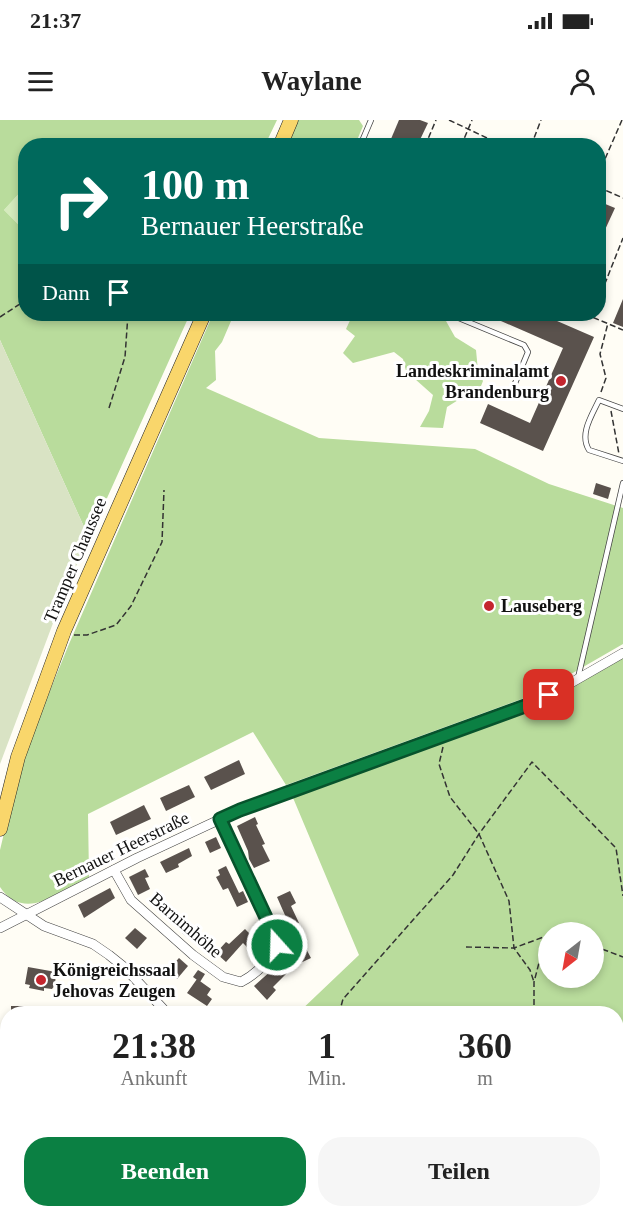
<!DOCTYPE html>
<html lang="de">
<meta charset="utf-8">
<style>
body{margin:0;font-family:Georgia,serif;background:#f6f6f6;color:#222;height:100vh;display:flex;flex-direction:column;font-size:22px;white-space:nowrap}
*{box-sizing:border-box;margin:0}
p{font-size:20px;color:#767676}
.icon{flex:none;width:33px;height:33px;fill:none;stroke:currentColor;stroke-width:2;stroke-linecap:round;stroke-linejoin:round}
.map{position:relative;flex:1;overflow:hidden}
.side{position:absolute;left:0px;top:886px;width:624px;height:212px;display:flex;flex-direction:column;background:#fff;border-radius:24px 24px 0 0;box-shadow:0 3px 9px #0003}
.side>*{flex:none}
.top-card{position:absolute;left:18px;top:18px;width:588px;height:183px;border-radius:24px;box-shadow:0 3px 9px #0003;background:#00695c;color:#fff;overflow:hidden}
.needle{width:39px;rotate:211deg}
.fabs{position:absolute;left:538px;top:802px;display:grid;gap:12px}
.fabs a{display:grid;place-items:center;width:66px;height:66px;border-radius:50%;background:#fff;box-shadow:0 3px 9px #0003;font-size:30px}
.pin{position:absolute;display:grid;place-items:center;width:51px;height:51px;color:#fff;margin:-26px;border-radius:12px;box-shadow:0 3px 9px #0006}
.me{position:absolute;width:66px;margin:-33px;rotate:340deg;stroke-linejoin:round;filter:drop-shadow(0 0 4px #0008)}
.turn{display:flex;align-items:center;gap:21px;height:126px;padding:0 24px;font-size:27px}
.turn .icon{width:78px;height:78px;stroke-width:2.5}
.turn b{display:block;font-size:42px;line-height:51px}
.then{display:flex;align-items:center;height:57px;padding:0 24px;background:#0003;gap:12px;font-size:22px}
.eta{display:flex;justify-content:space-evenly;align-items:center;height:102px;text-align:center}
.eta b{font-size:36px;font-weight:700;line-height:42px}
.cta{display:flex;gap:12px;margin-top:auto;padding:12px 24px}
.cta a{flex:1;height:69px;border-radius:24px;background:#0b8043;color:#fff;font-size:24px;font-weight:700;line-height:69px;text-align:center}
.cta a+a{background:#f6f6f6;color:#222}
.status{display:flex;justify-content:space-between;align-items:center;height:42px;padding:0 30px;background:#fff;direction:ltr}
.status svg{height:16px;fill:currentColor}
header{display:flex;justify-content:space-between;align-items:center;height:78px;padding:0 24px;background:#fff;font-size:27px;font-weight:700}
.map>svg:first-child{display:block}
.green{fill:#d5ebbd}
.forest{fill:#b9dc9c;fill-rule:evenodd}
.cemetery{fill:#d9e3c4}
.building{fill:#5a524d}
.lines{fill:none;stroke-linecap:round;stroke-linejoin:round}
.lane-casing{stroke:#444;stroke-width:6}
.street-casing{stroke:#444;stroke-width:10}
.primary-casing{stroke:#222;stroke-width:15}
.path{stroke:#333;stroke-width:1.5;stroke-dasharray:6 3;stroke-linecap:butt}
.lane{stroke:#fff;stroke-width:4.5}
.street{stroke:#fff;stroke-width:9}
.primary{stroke:#f9d66b;stroke-width:14}
.route-casing{stroke:#07532c;stroke-width:15}
.route{stroke:#0b8043;stroke-width:10}
.poi-dot{fill:#c4262e;stroke:#fff;stroke-width:2}
.labels{text-anchor:middle;stroke-width:6;stroke-linejoin:round;paint-order:stroke}
.poi-label{font-size:18px;font-weight:bold;fill:#111;stroke:#fff;text-anchor:start}
.street-label{font-size:18px;fill:#111;stroke:#fff}
</style>
<div class="status"><b>21:37</b><svg viewBox="0 0 49 12"><path d="M0 12V9h3v3zM5 12V6h3v6zM10 12V3h3v9zM15 12V0h3v12zM26 1h20v11H26zM47 4h2v5h-2z"/></svg></div>
<header><svg class="icon" aria-label="menu" viewBox="0 0 24 24"><path d="M4 6h16M4 12h16M4 18h16"/></svg>Waylane<svg class="icon" aria-label="person" viewBox="0 0 24 24"><circle cx="12" cy="8" r="4"/><path d="M4 21q1-7 8-7t8 7"/></svg></header>
<div class="map">
<svg width="623" height="1097" viewBox="0 0 623 1097">
<rect width="100%" height="100%" fill="#fffdf5"/>
<path class="green" d="M25,67V111L4,90Z"/>
<g class="forest">
<path d="M0,0H277L265,25L26,26L25,67L4,90L25,111L26,194H190L89,418L0,220Z"/>
<path d="M298,0H359L363,6L355,25L287,26Z"/>
<path d="M213,194H234L222,222L215,231L216,260L206,268L319,318L475,329L549,364L623,388V524L538,573L286,665L253,612L88,694L89,757C61,772 24,803 0,767V730L21,642L69,524Z"/>
<path d="M353,194H436L446,201L455,217L476,230L478,251L483,261L477,276L463,277L447,287L443,308L420,307L429,291L433,275L406,251L403,239L394,232L353,243L343,233L355,216L346,209Z"/>
<path d="M623,537V1045L616,1044V894H297L359,835L291,673L539,587ZM549,813H594V858H549Z"/>
</g>
<path class="cemetery" d="M0,220L89,418L67,466L0,644Z"/>
<g class="building">
<path d="M399,0H420L428,3L417,26H388Z"/>
<path d="M598,81L615,88L598,125Z"/>
<path d="M623,179V207L613,203Z"/>
<path d="M485,194H541L594,217L543,331L480,303L488,284L530,303L563,228Z"/>
<path d="M596,363L611,368L608,379L593,374Z"/>
<path d="M239,640L245,654L211,670L204,657Z"/>
<path d="M189,665L195,677L166,691L160,678Z"/>
<path d="M144,685L151,699L116,715L110,702Z"/>
<path d="M255,697L258,704L256,705L265,724L262,725L270,741L254,748L249,739L248,731L237,706Z"/>
<path d="M216,717L221,728L210,733L205,722Z"/>
<path d="M189,728L192,736L178,744L179,747L166,753L160,742Z"/>
<path d="M226,746L239,773L243,771L248,782L237,787L228,768L223,770L216,757L220,755L218,750Z"/>
<path d="M145,749L149,757L145,758L150,769L138,775L129,757Z"/>
<path d="M110,768L115,778L84,798L78,785Z"/>
<path d="M290,771L296,783L291,786L299,803L296,804L300,811L289,816L283,804L288,802L277,777Z"/>
<path d="M171,786L202,813L200,814L209,822L202,829L182,813L183,811L164,794Z"/>
<path d="M135,808L147,818L137,829L125,818Z"/>
<path d="M245,809L255,819L247,827L243,823L226,842L216,833L226,822L229,824Z"/>
<path d="M304,825L311,838L296,845L294,830Z"/>
<path d="M179,838L188,846L177,859L168,850Z"/>
<path d="M282,841L291,849L273,867L276,870L267,880L254,866Z"/>
<path d="M28,847L56,852L55,865L52,869L44,868V871L29,868L30,865L25,864Z"/>
<path d="M198,850L205,854L200,862L193,857Z"/>
<path d="M197,859L211,869L207,875L212,879L207,886L187,873Z"/>
<path d="M11,886H27L28,894H11Z"/>
</g>
<g class="lines">
<g class="lane-casing">
<g id="lane">
<path d="M360,26L371,0"/>
<path d="M449,194L524,225L528,232L511,273"/>
<path d="M623,289L599,280C592,295 579,314 589,330L623,341"/>
<path d="M578,558L623,363"/>
<path d="M0,921L8,922"/>
<path d="M298,1090L301,1093"/>
</g>
</g>
<g class="street-casing">
<g id="street">
<path d="M114,750L131,780L193,835L223,857L241,862C255,855 277,836 276,819L220,699"/>
<path d="M0,777L44,806L93,824L109,835L124,847L168,894"/>
<path d="M0,808L137,738L240,690L536,583L623,533"/>
<path d="M616,1048L623,1049"/>
<path d="M186,1090L189,1097"/>
<path d="M110,1097L127,1090"/>
<path d="M533,1097V1090"/>
</g>
</g>
<g class="primary-casing">
<g id="primary">
<path d="M280,26L291,0"/>
<path d="M0,709L18,637L64,511L204,194"/>
</g>
</g>
<g class="path">
<path d="M449,0L504,26"/>
<path d="M425,26L436,0"/>
<path d="M461,26L472,0"/>
<path d="M531,26L541,0"/>
<path d="M598,55L622,0"/>
<path d="M598,67L623,78"/>
<path d="M598,181L623,118"/>
<path d="M585,194L623,210"/>
<path d="M0,197L26,180"/>
<path d="M601,272L606,258L600,234L608,203"/>
<path d="M109,288L125,237L128,194"/>
<path d="M611,291L619,334"/>
<path d="M74,515H87L116,505L131,486L162,422L164,370"/>
<path d="M443,627L439,644L450,677L479,714L509,781L514,828L530,850L534,862"/>
<path d="M594,826L623,837"/>
<path d="M466,827L514,828L549,815"/>
<path d="M339,894L343,879L453,755L479,714L532,642L616,728L623,776"/>
<path d="M534,894V862L546,816"/>
</g>
<use href="#lane" class="lane"/>
<use href="#street" class="street"/>
<use href="#primary" class="primary"/>
</g>
<g class="lines">
<g class="route-casing">
<path id="route" d="M277,825L276,819L220,699L240,690L536,582L549,575"/>
</g>
<use href="#route" class="route"/>
</g>
<g class="poi-dot">
<circle cx="561" cy="261" r="6"/>
<circle cx="489" cy="486" r="6"/>
<circle cx="41" cy="860" r="6"/>
</g>
<g class="labels">
<g class="poi-label">
<text x="549" y="257" text-anchor="end">Landeskriminalamt<tspan x="549" dy="21">Brandenburg</tspan></text>
<text x="501" y="492">Lauseberg</text>
<text x="53" y="856">Königreichssaal<tspan x="53" dy="21">Jehovas Zeugen</tspan></text>
</g>
<g class="street-label">
<text transform="translate(75 440) rotate(-67)" y="6">Tramper Chaussee</text>
<text transform="translate(121 729) rotate(-26)" y="6">Bernauer Heerstraße</text>
<text transform="translate(186 805) rotate(41)" y="6">Barnimhöhe</text>
</g>
</g>
</svg>
<div class="fabs">
<a><svg class="needle" viewBox="-14 -14 28 28"><path d="M0-13l5 13h-10z" fill="#e53935"/><path d="M0 13l5-13h-10z" fill="#767676"/></svg></a>
</div>
<div class="pin" style="left:549px;top:575px;background:#d93025"><svg class="icon" aria-label="arrive" viewBox="0 0 24 24"><path d="M6 21V4h12l-3 4 3 4H6"/></svg></div>
<svg class="me" style="left:277px;top:825px" viewBox="-20 -20 40 40"><circle r="17" fill="#0b8043" stroke="#fff" stroke-width="3"/><path d="M0-11L8 9 0 5-8 9z" fill="#fff"/></svg>
<div class="top-card">
<div class="turn"><svg class="icon" aria-label="right" viewBox="0 0 24 24"><path d="M7 20v-9h11M14 6l5 5-5 5"/></svg><div><b>100 m</b>Bernauer Heerstraße</div></div>
<div class="then">Dann<svg class="icon" aria-label="arrive" viewBox="0 0 24 24"><path d="M6 21V4h12l-3 4 3 4H6"/></svg></div>
</div>
<section class="side">
<div class="eta">
<div><b>21:38</b><p>Ankunft</p></div>
<div><b>1</b><p>Min.</p></div>
<div><b>360</b><p>m</p></div>
</div>
<div class="cta"><a>Beenden</a><a>Teilen</a></div>
</section>
</div>
